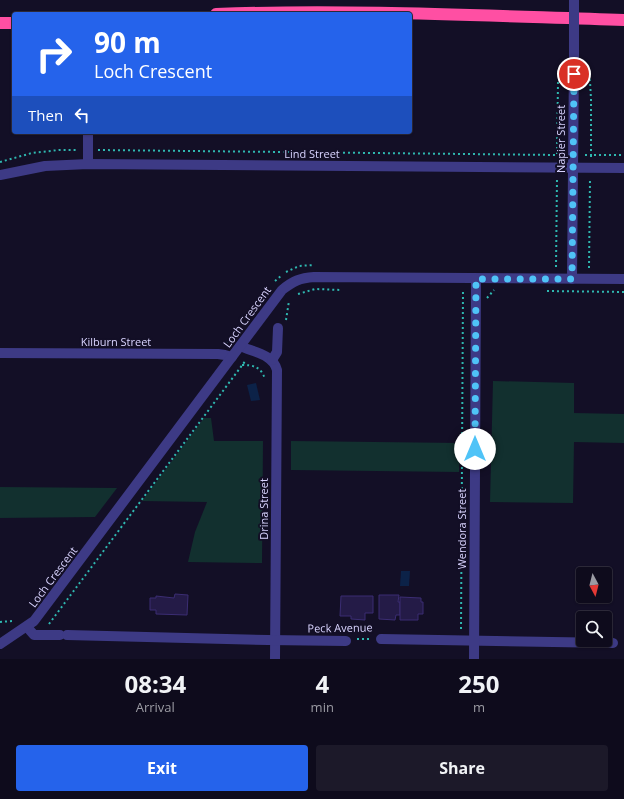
<!DOCTYPE html>
<style>
body{margin:0;font-family:"Open Sans",sans-serif;background:#1c1929;color:#f1f3f6;height:100vh;display:flex;flex-direction:column;font-size:15px;white-space:nowrap}
*{box-sizing:border-box;margin:0}
p{font-size:13px;color:#9b9ba3}
.icon{flex:none;width:22px;height:22px;fill:none;stroke:currentColor;stroke-width:2;stroke-linecap:round;stroke-linejoin:round}
.map{position:relative;height:659px;overflow:hidden}
.panel{display:flex;flex-direction:column;background:#0e0b1c;flex:1}
.panel>*{flex:none}
.guide{position:absolute;left:12px;top:12px;width:400px;height:122px;border-radius:4px;box-shadow:0 1px 3px #0004,0 0 0 1px #2e2b3b;background:#2563eb;color:#fff;overflow:hidden}
.needle{width:26px;rotate:173deg}
.controls{position:absolute;left:576px;top:567px;display:grid;gap:8px}
.controls a{display:grid;place-items:center;width:36px;height:36px;border-radius:4px;background:#0e0b1c;box-shadow:0 1px 3px #0004,0 0 0 1px #2e2b3b;font-size:20px}
.pin{position:absolute;display:grid;place-items:center;width:34px;height:34px;color:#fff;margin:-17px;border:2px solid #fff;border-radius:50%;box-shadow:0 1px 4px #0007}
.me{position:absolute;width:44px;margin:-22px;rotate:0deg;stroke-linejoin:round;filter:drop-shadow(0 0 3px #0008)}
.turn{display:flex;align-items:center;gap:14px;height:84px;padding:0 16px;font-size:18px}
.turn .icon{width:52px;height:52px;stroke-width:2.5}
.turn b{display:block;font-size:28px;line-height:34px}
.then{display:flex;align-items:center;height:38px;padding:0 16px;background:#0003;gap:8px;font-size:15px}
.eta{display:flex;justify-content:space-evenly;align-items:center;height:68px;text-align:center}
.eta b{font-size:24px;font-weight:700;line-height:28px}
.action{display:flex;gap:8px;margin-top:auto;padding:8px 16px}
.action a{flex:1;height:46px;border-radius:4px;background:#2563eb;color:#fff;font-size:16px;font-weight:700;line-height:46px;text-align:center}
.action a+a{background:#1c1929;color:#f1f3f6}
.map>svg:first-child{display:block}
.green{fill:#12302f}
.water{fill:#0c2248}
.building{fill:#241b47;stroke:#3b2d73}
.lines{fill:none;stroke-linecap:round;stroke-linejoin:round}
.path{stroke:#2fb8b0;stroke-width:2;stroke-dasharray:2 3;stroke-linecap:butt}
.minor{stroke:#3d3a85;stroke-width:10}
.highway{stroke:#ff4fa3;stroke-width:12}
.minor-bridge{stroke:#3d3a85;stroke-width:10}
.route{stroke:#4fc3f7;stroke-width:7;stroke-dasharray:0 12.6}
.labels{text-anchor:middle;stroke-width:4;stroke-linejoin:round;paint-order:stroke}
.street-label{font-size:11px;fill:#d9d4ff;stroke:#130f26}
</style>
<div class="map">
<svg width="624" height="659" viewBox="0 0 624 659">
<rect width="100%" height="100%" fill="#130f26"/>
<g class="green">
<path d="M493,381L574,383V413L624,414V443L574,442L573,503L490,502Z"/>
<path d="M204,418H211L214,441H263L262,563L188,562L195,532L207,502L142,501Z"/>
<path d="M291,441L460,443L459,472L291,470Z"/>
<path d="M0,487L117,488L95,517L0,518Z"/>
</g>
<g class="water">
<path d="M256,383L260,400L251,401L247,385Z"/>
<path d="M401,571H410L409,586H400Z"/>
</g>
<g class="building">
<path d="M175,594L188,595L187,615L156,614V610H150V598H156V596L174,598Z"/>
<path d="M379,595H399L398,602H400V615H396L395,620L379,619Z"/>
<path d="M341,596H373V613H365V620L351,619V616H340Z"/>
<path d="M400,597L421,598V602H423V614H418V620H400Z"/>
</g>
<g class="lines">
<g class="path">
<path d="M98,150L557,155L558,82L562,67"/>
<path d="M585,155H591V99L590,81L586,66"/>
<path d="M591,157V155H624"/>
<path d="M0,162L32,153L59,150H78"/>
<path d="M556,267L557,178"/>
<path d="M589,268L590,179"/>
<path d="M286,272L299,266L314,265"/>
<path d="M275,281L282,275"/>
<path d="M547,291L624,292"/>
<path d="M298,294L315,289L341,290"/>
<path d="M487,298L494,290"/>
<path d="M286,320L289,301"/>
<path d="M226,344L235,331"/>
<path d="M242,365C254,365 261,367 265,379"/>
<path d="M0,622L13,621"/>
<path d="M49,624L246,360"/>
<path d="M461,629L463,290"/>
<path d="M357,639H371"/>
</g>
<g class="minor">
<path d="M88,164V132"/>
<path d="M0,175L45,166L88,164L624,168"/>
<path d="M572,279L574,61"/>
<path d="M240,346C253,352 273,354 277,370L275,659"/>
<path d="M0,353L218,354L225,355L232,357"/>
<path d="M272,360L277,352L278,328"/>
<path d="M27,627L34,635H60"/>
<path d="M67,635L268,640L346,641"/>
<path d="M381,639L613,643"/>
<path d="M0,644L34,621L282,290C293,281 300,278 314,277L624,279"/>
<path d="M474,659L476,279"/>
</g>
<g class="highway">
<path d="M216,14C352,9 488,16 624,20"/>
<path d="M0,23H14"/>
</g>
<path class="minor-bridge" d="M574,61V0"/>
</g>
<g class="lines">
<path class="route" d="M475,449L476,279H572L574,74"/>
</g>
<g class="labels">
<g class="street-label">
<text transform="translate(561 139) rotate(-90)" y="4">Napier Street</text>
<text x="312" y="158">Lind Street</text>
<text transform="translate(247 317) rotate(-54)" y="4">Loch Crescent</text>
<text x="116" y="346">Kilburn Street</text>
<text transform="translate(264 509) rotate(-90)" y="4">Drina Street</text>
<text transform="translate(462 529) rotate(-90)" y="4">Wendora Street</text>
<text transform="translate(53 577) rotate(-53)" y="4">Loch Crescent</text>
<text transform="translate(340 628) rotate(-1)" y="4">Peck Avenue</text>
</g>
</g>
</svg>
<div class="controls">
<a><svg class="needle" viewBox="-14 -14 28 28"><path d="M0-13l5 13h-10z" fill="#e53935"/><path d="M0 13l5-13h-10z" fill="#9b9ba3"/></svg></a>
<a><svg class="icon" aria-label="search" viewBox="0 0 24 24"><circle cx="10" cy="10" r="6"/><path d="M15 15l6 6"/></svg></a>
</div>
<div class="pin" style="left:574px;top:74px;background:#d93025"><svg class="icon" aria-label="arrive" viewBox="0 0 24 24"><path d="M6 21V4h12l-3 4 3 4H6"/></svg></div>
<svg class="me" style="left:475px;top:449px" viewBox="-20 -20 40 40"><circle r="19" fill="#fff"/><path d="M0-13L10 11 0 6-10 11z" fill="#4fc3f7"/></svg>
<div class="guide">
<div class="turn"><svg class="icon" aria-label="right" viewBox="0 0 24 24"><path d="M7 20v-9h11M14 6l5 5-5 5"/></svg><div><b>90 m</b>Loch Crescent</div></div>
<div class="then">Then<svg class="icon" aria-label="left" viewBox="0 0 24 24"><path d="M17 20v-9H6M10 6l-5 5 5 5"/></svg></div>
</div>
</div>
<section class="panel">
<div class="eta">
<div><b>08:34</b><p>Arrival</p></div>
<div><b>4</b><p>min</p></div>
<div><b>250</b><p>m</p></div>
</div>
<div class="action"><a>Exit</a><a>Share</a></div>
</section>
